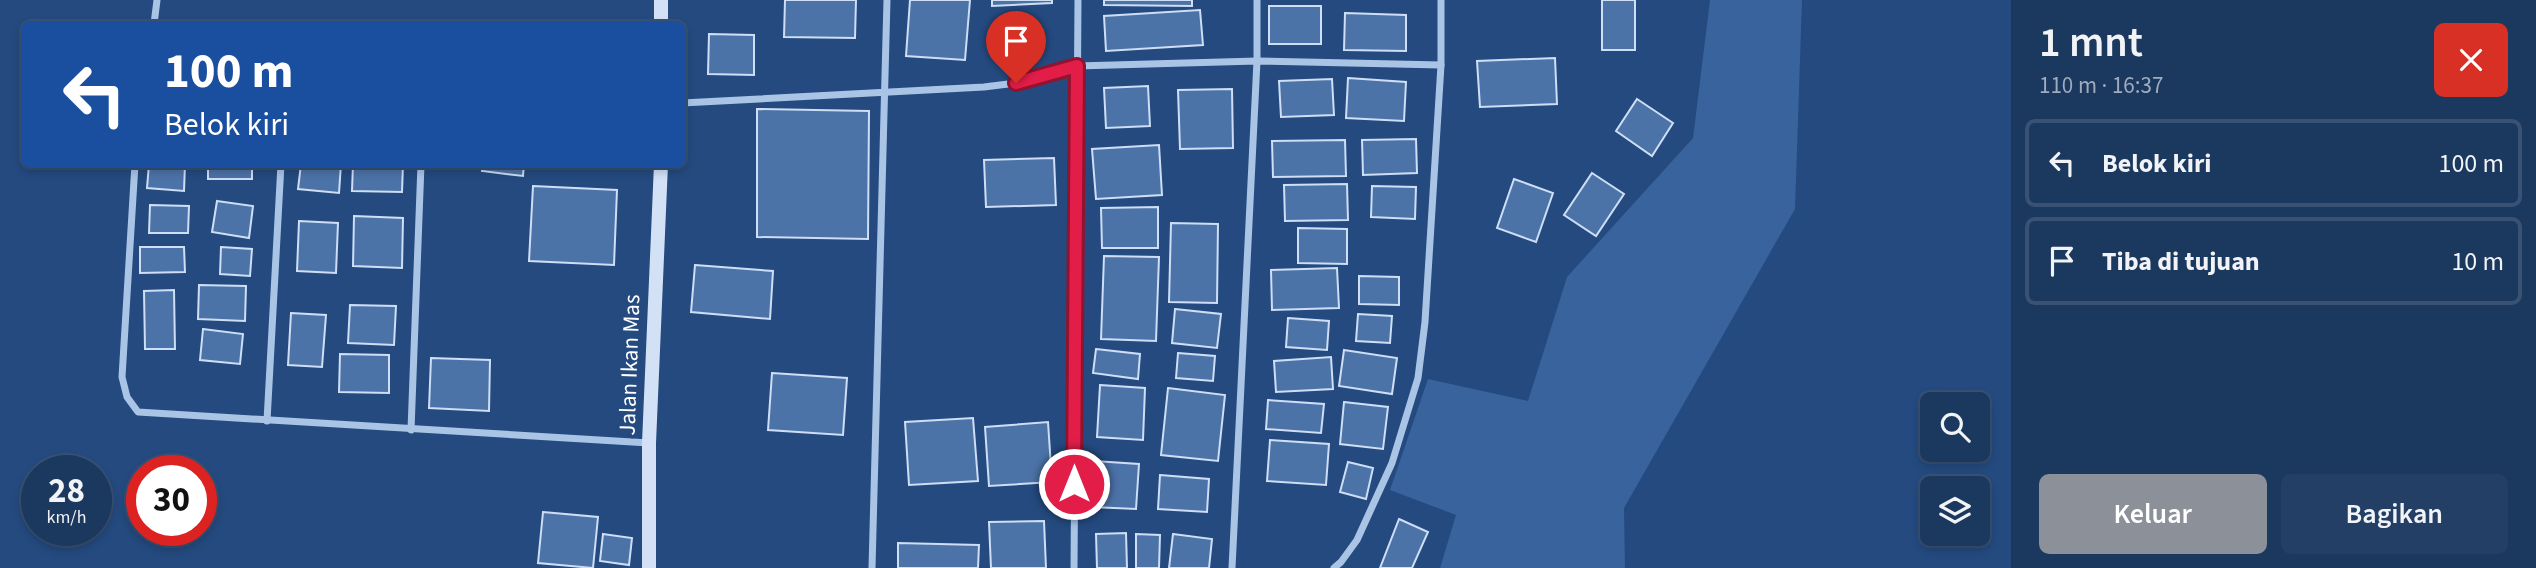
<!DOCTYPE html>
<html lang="id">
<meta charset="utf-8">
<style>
body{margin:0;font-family:"Source Sans 3",sans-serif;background:#243f65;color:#f1f3f6;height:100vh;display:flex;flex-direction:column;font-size:26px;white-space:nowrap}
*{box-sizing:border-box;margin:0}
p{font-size:23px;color:#a0acbd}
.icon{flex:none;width:38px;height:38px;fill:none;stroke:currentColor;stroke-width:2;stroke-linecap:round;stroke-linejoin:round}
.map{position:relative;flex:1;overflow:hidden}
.panel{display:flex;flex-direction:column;background:#1b385f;width:525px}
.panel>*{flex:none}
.hud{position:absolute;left:21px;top:21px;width:665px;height:147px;border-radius:10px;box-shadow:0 4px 10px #0003,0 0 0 2px #395274;background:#1a4fa0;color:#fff;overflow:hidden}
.fabs{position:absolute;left:1920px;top:392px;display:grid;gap:14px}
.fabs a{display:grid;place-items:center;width:70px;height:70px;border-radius:10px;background:#1b385f;box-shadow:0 4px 10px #0003,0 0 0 2px #395274;font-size:35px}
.speed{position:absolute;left:21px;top:455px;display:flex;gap:14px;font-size:35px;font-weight:700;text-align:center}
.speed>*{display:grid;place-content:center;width:91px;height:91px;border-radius:50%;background:#1b385f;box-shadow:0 4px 10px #0003,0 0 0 2px #395274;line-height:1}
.speed small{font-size:18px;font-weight:400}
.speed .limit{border:10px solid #d22;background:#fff;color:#111}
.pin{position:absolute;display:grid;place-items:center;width:60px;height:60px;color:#fff;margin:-72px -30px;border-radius:50% 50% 50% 0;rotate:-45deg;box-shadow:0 0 7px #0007}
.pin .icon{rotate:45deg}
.me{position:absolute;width:77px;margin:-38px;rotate:0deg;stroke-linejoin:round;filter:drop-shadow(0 0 5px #0008)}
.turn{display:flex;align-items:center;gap:24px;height:147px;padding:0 28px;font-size:32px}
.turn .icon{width:91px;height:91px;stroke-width:2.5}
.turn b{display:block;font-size:49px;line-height:60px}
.round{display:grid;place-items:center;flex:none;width:74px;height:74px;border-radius:10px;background:#243f65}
.overview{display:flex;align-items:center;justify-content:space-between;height:119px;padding:0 28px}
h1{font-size:42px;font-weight:600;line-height:52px}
.primary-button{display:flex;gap:14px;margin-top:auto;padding:14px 28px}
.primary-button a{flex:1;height:80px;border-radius:10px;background:#8c9099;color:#fff;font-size:28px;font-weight:600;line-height:80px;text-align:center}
.primary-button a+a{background:#243f65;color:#f1f3f6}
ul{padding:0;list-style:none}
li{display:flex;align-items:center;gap:21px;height:88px;margin:0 14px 10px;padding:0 14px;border:4px solid #395274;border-radius:10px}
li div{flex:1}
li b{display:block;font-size:26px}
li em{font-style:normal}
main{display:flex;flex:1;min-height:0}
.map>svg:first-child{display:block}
.green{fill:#38639d}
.building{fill:#4c73a8;stroke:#cddef5;stroke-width:2}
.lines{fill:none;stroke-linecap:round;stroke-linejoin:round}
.street{stroke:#aac4e6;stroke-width:7}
.secondary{stroke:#d3e1f6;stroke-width:14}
.route-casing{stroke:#92132f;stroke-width:18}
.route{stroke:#e11d48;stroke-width:12}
.labels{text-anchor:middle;stroke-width:7;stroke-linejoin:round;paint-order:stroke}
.street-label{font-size:23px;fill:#fff;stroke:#244a7f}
</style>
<main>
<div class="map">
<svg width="2011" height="568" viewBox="0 0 2011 568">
<rect width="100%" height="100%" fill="#244a7f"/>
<path class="green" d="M1710,0H1802L1795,209L1624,508L1625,568H1440L1456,515L1390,490L1428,379L1528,401L1567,277L1693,138Z"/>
<g class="building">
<path d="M785,0H856L855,38L784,37Z"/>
<path d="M910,0H970L965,60L906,56Z"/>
<path d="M992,0H1052V3L992,6Z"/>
<path d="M1104,0H1192V6L1104,5Z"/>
<rect x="1602" y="0" width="33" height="50"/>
<rect x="1269" y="6" width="52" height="38"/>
<path d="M1200,10L1203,45L1106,51L1104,16Z"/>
<path d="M1345,13L1406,15V51L1344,50Z"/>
<path d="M709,34L754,35V75L708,74Z"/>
<path d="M1555,58L1557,104L1480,107L1477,61Z"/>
<path d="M1348,78L1406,82L1404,121L1346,118Z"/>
<path d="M1332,79L1334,115L1281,117L1279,81Z"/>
<path d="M1148,86L1150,126L1106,128L1104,88Z"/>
<path d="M1232,89L1233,148L1180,149L1178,90Z"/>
<path d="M1637,99L1673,123L1652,156L1616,131Z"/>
<path d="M757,109L869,111L868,239L757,237Z"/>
<path d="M1416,139L1417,173L1363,175L1362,140Z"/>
<path d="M1345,140L1346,176L1273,177L1272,141Z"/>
<path d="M1159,145L1162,195L1096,199L1092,149Z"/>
<path d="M1054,158L1056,205L986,207L984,160Z"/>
<path d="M149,164H185L184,191L147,188Z"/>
<rect x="208" y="164" width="44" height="15"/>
<path d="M301,164H341L339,193L298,189Z"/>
<path d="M353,164H403L402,192L352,191Z"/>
<path d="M483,164H524L523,176L482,171Z"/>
<path d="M560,164H620V169Z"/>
<path d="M1592,173L1624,194L1596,236L1564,215Z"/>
<path d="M1514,179L1553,193L1536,242L1497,228Z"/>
<path d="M1347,184L1348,220L1285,221L1284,185Z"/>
<path d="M533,186L617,190L614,265L529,261Z"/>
<path d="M1372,186L1416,187L1415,219L1371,217Z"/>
<path d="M217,201L253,206L249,238L212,232Z"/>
<path d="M150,205L189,206L188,233H149Z"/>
<path d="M1158,207V248H1102L1101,208Z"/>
<path d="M354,216L403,218L402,268L353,266Z"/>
<path d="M299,221L338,223L336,273L297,271Z"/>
<path d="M1171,223L1218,224L1217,303L1169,302Z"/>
<path d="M1298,228L1347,229V264L1298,263Z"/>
<path d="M140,247H184L185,272L140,273Z"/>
<path d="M221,247L252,249L250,276L220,274Z"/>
<path d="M1104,256L1159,257L1156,341L1101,339Z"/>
<path d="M695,265L773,271L770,319L691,312Z"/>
<path d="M1337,268L1339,308L1272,310L1271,270Z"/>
<path d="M1359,276L1399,277V305L1359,304Z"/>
<path d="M199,285L246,286L245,321L198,319Z"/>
<path d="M174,290L175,349H145L144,291Z"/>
<path d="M350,305L396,306L394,345L348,343Z"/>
<path d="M1175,309L1221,314L1217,348L1172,343Z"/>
<path d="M291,313L326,315L322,367L288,365Z"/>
<path d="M1358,314L1392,316L1390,343L1356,341Z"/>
<path d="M1288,318L1329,321L1327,350L1286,347Z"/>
<path d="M203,329L243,334L240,364L200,360Z"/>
<path d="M1096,349L1140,354L1138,379L1093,373Z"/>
<path d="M1344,350L1397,358L1392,394L1339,386Z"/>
<path d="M1178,353L1215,356L1213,381L1176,378Z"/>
<path d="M340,354L389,355V393L339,392Z"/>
<path d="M1331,357L1333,389L1276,392L1274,361Z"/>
<path d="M431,358L490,360L489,411L429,408Z"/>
<path d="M772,373L847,378L843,435L768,430Z"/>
<path d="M1100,385L1145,388L1143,440L1097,437Z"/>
<path d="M1168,388L1225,395L1218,461L1161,455Z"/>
<path d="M1268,400L1324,404L1321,433L1266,429Z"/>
<path d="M1344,402L1388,407L1383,449L1340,444Z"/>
<path d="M973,418L978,481L909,485L905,422Z"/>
<path d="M1048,422L1052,482L989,486L985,427Z"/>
<path d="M1270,440L1329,444L1326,485L1267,481Z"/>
<path d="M1094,461L1139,464L1136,509L1092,507Z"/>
<path d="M1348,462L1373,468L1366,499L1340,492Z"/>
<path d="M1160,475L1209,479L1207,512L1158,509Z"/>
<path d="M543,512L598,517L593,568L538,563Z"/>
<path d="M1399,519L1428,532L1412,568H1380Z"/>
<path d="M1044,521L1046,568H991L989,522Z"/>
<path d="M1126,533L1127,568H1097L1096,534Z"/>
<path d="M603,534L632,538L629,565L600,561Z"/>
<path d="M1136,534L1160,535L1159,568H1136Z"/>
<path d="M1173,534L1212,539L1209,568H1169Z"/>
<path d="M898,543L979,545L978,568H898Z"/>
</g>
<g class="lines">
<g class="street">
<path d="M154,24L157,0"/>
<path d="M682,103L984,87L1016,83L1077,66L1257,61L1441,65"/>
<path d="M135,164L122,377L127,397L138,412L649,443"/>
<path d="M267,421L281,164"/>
<path d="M411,430L421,164"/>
<path d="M872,568L887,0"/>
<path d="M1074,568L1078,0"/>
<path d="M1232,568L1257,61V0"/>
<path d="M1334,568L1341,562L1357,540L1392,463L1418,378L1425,322L1441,65V0"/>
</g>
<g class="secondary">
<path d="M661,0V24"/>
<path d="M649,568V443L661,164"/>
</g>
</g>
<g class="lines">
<g class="route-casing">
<path id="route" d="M1016,83L1077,66L1074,484"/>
</g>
<use href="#route" class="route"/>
</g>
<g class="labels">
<g class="street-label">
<text transform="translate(629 365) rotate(-88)" y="8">Jalan Ikan Mas</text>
</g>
</g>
</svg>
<div class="fabs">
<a><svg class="icon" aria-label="search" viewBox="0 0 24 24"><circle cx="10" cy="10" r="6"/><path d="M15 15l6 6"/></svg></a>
<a><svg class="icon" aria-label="layers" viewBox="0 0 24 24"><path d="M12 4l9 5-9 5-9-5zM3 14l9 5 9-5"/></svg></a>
</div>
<div class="speed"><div>28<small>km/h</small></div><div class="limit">30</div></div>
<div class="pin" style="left:1016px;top:83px;background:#d93025"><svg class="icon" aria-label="arrive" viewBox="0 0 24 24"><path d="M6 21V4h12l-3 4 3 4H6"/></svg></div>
<svg class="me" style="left:1074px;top:484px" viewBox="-20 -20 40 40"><circle r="17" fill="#e11d48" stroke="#fff" stroke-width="3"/><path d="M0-11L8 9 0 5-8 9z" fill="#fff"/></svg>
<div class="hud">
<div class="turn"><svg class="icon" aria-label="left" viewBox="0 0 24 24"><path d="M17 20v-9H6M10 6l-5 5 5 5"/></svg><div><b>100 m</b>Belok kiri</div></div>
</div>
</div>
<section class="panel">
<div class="overview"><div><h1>1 mnt</h1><p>110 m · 16:37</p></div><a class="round" style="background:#d93025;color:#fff"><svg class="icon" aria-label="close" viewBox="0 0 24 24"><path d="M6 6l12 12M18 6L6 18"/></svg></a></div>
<ul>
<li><svg class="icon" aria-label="left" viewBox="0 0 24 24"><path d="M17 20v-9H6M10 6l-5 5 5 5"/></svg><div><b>Belok kiri</b></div><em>100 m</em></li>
<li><svg class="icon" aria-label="arrive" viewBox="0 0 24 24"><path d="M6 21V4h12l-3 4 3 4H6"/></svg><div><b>Tiba di tujuan</b></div><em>10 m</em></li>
</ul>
<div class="primary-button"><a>Keluar</a><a>Bagikan</a></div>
</section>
</main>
